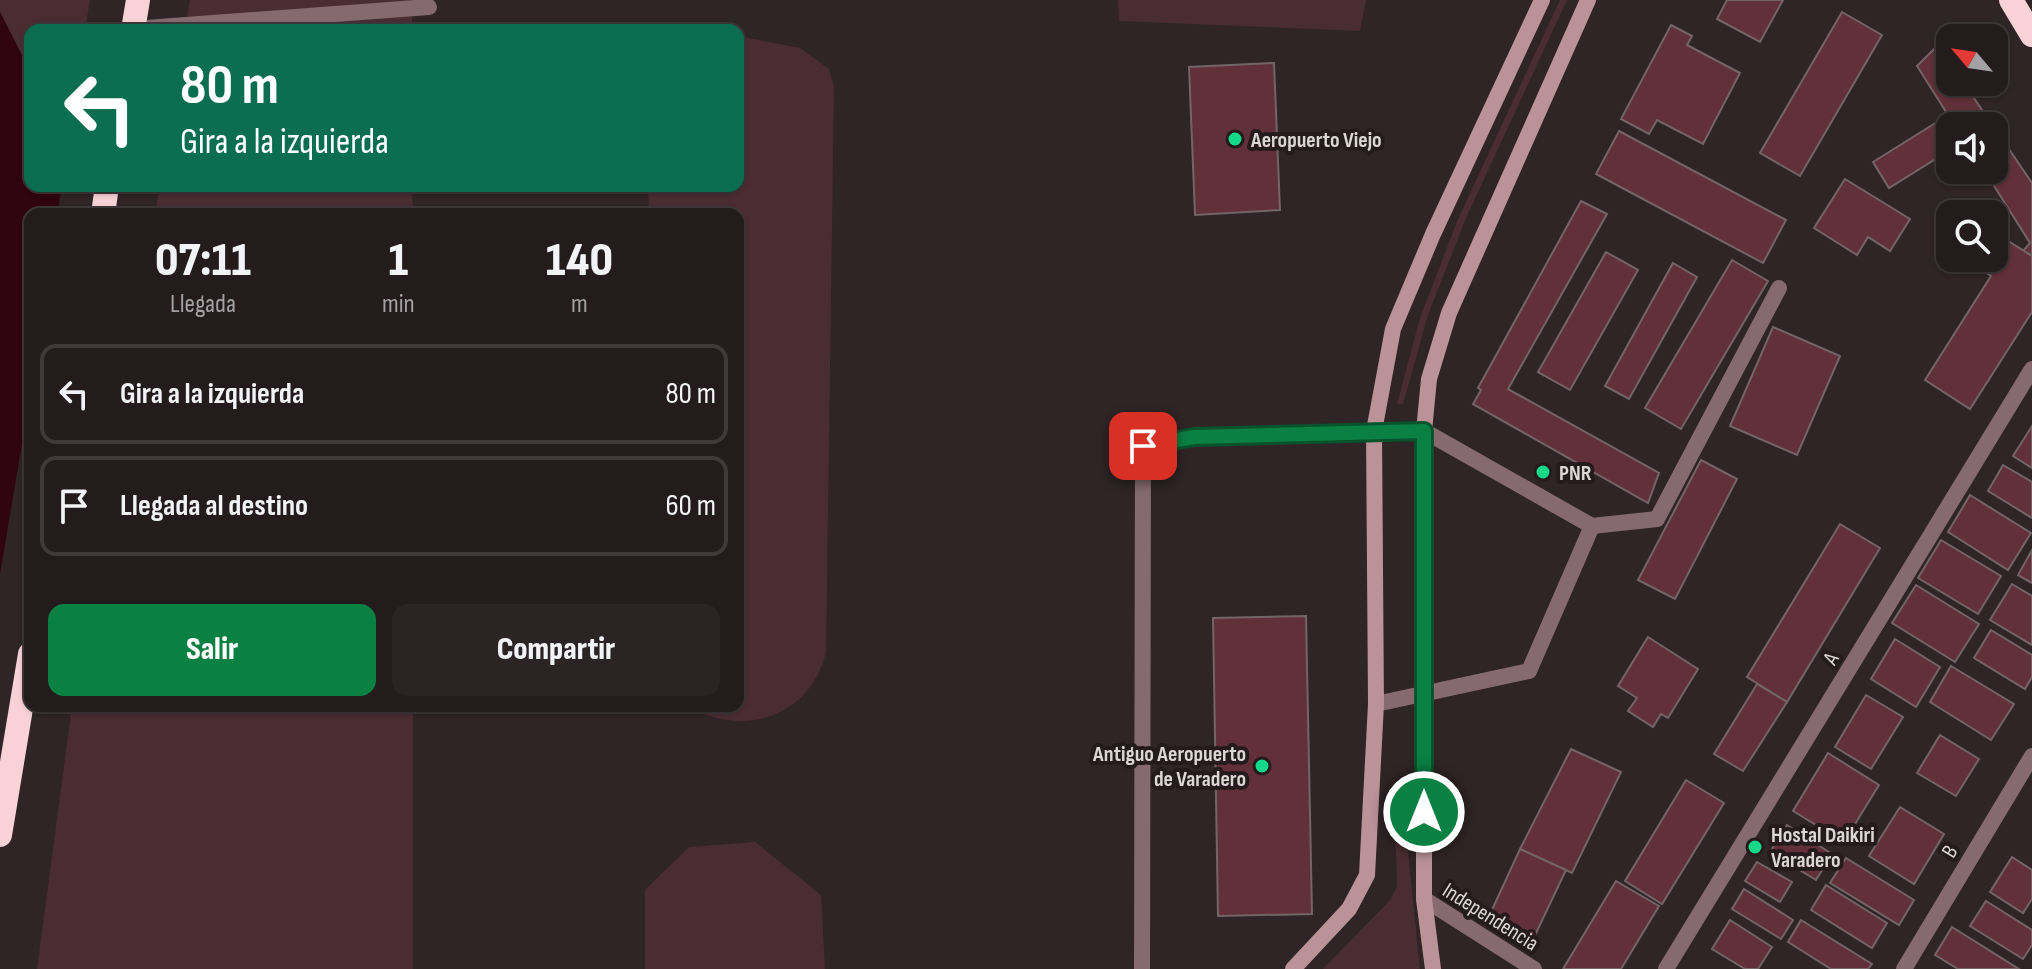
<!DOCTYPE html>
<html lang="es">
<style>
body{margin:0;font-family:"Sofia Sans Condensed",sans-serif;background:#2b2425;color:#f1f3f6;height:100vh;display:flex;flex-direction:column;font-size:30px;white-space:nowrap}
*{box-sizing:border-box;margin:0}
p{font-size:26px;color:#a3a1a3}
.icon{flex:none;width:44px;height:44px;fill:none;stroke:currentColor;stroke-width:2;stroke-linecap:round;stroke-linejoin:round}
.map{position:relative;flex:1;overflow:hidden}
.drawer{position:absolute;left:24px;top:208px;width:720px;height:504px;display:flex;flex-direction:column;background:#231b1c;border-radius:16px;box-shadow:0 2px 6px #0004,0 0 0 2px #40393b}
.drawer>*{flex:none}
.banner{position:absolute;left:24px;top:24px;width:720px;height:168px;border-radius:16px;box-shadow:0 2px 6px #0004,0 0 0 2px #40393b;background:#0b6e4f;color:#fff;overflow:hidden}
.needle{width:52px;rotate:299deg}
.buttons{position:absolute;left:1936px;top:24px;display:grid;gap:16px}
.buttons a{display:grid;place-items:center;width:72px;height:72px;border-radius:16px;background:#231b1c;box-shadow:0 2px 6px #0004,0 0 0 2px #40393b;font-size:40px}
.pin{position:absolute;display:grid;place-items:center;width:68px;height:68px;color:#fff;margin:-34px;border-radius:16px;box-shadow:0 4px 12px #0006}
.me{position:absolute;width:88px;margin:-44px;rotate:0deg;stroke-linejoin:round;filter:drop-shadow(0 0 6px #0008)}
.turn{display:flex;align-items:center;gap:28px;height:168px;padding:0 24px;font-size:36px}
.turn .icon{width:104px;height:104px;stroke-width:2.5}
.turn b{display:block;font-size:56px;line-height:68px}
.eta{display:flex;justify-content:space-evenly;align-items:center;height:136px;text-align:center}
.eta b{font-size:48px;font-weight:800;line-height:56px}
.button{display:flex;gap:16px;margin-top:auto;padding:16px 24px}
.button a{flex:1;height:92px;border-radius:16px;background:#0b8043;color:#fff;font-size:32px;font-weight:800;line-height:92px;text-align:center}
.button a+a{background:#2b2425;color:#f1f3f6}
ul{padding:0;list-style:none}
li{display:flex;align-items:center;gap:24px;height:100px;margin:0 16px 12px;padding:0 8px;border:4px solid #40393b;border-radius:16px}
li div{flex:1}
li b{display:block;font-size:30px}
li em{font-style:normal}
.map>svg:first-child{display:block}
.green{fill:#4a2d32}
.water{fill:#300411}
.building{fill:#62303a;stroke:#736567;stroke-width:2}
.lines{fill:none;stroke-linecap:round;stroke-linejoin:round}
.lane{stroke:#856b6f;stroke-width:16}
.street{stroke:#856b6f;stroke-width:16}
.secondary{stroke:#ba9298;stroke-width:16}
.highway{stroke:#f9d2d8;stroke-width:24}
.route-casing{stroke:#07532c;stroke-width:20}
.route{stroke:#0b8043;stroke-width:14}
.poi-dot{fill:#12d98a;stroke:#251a1c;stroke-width:3}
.labels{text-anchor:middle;stroke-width:8;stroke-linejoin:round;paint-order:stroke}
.poi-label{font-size:22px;font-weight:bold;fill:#ddd5d6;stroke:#251a1c;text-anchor:start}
.street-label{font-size:22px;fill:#ddd5d6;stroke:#251a1c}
</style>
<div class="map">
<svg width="2032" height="969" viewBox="0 0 2032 969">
<rect width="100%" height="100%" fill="#2f2426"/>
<g class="green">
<path d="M0,0H90L85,30H30V71L0,12Z"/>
<path d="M190,0H412V30H185Z"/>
<path d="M1118,0H1366L1360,31L1119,21Z"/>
<path d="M1560,0H1567L1466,218L1428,315L1403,404H1397L1420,318L1458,219Z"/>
<path d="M738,36L800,48L829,69L834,86L826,652C810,718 743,738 687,706H738V214H649L648,186H738Z"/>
<path d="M160,186H412L413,214H155Z"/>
<path d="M72,706H413V969H37Z"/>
<path d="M1401,784L1420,969H1323L1391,899L1397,886L1394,786Z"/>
<path d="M755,842L821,895L825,969H645V890L689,847Z"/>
</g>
<path class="water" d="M0,12L30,71V186H62L57,214H30V396L0,574Z"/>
<g class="building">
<path d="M1727,0H1783L1760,42L1717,19Z"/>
<path d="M1842,12L1882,35L1800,176L1760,153Z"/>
<path d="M1671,25L1692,36L1687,45L1740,73L1703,144L1657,120L1649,134L1621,119Z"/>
<path d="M1938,45L1950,62V82H1963L1993,126H1955L1917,66Z"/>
<path d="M1274,63L1280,210L1195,215L1189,67Z"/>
<path d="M1937,122L1950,142V150L1889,188L1873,162Z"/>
<path d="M1994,127L2032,183V256L2023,251L2030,243L1984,170H1994Z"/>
<path d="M1619,131L1786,220L1763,263L1596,174Z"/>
<path d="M1845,179L1910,219L1890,251L1868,237L1857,255L1814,228Z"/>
<path d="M1581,201L1607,214L1508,389L1659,473L1648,503L1473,404L1481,390L1478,388Z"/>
<path d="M1994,232L2032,256V312L1970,409L1925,380L1991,276L1964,258H1994Z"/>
<path d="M1606,252L1638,270L1570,390L1538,372Z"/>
<path d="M1732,260L1768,281L1681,429L1645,408Z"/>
<path d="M1673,263L1697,277L1629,399L1605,386Z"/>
<path d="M1773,327L1840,356L1797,455L1730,426Z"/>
<path d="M2032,426V468L2013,456Z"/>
<path d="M1701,460L1737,479L1675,599L1638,580Z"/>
<path d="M2003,465L2032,482V518L1988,491Z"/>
<path d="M1970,495L2031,533L2008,570L1948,532Z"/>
<path d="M1840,524L1880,548L1787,702L1747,677Z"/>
<path d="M1941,540L2001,576L1978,614L1918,578Z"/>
<path d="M2032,550V583L2018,575Z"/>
<path d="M2012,584L2032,596V645L1990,620Z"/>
<path d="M1916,585L1979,624L1955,662L1892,623Z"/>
<path d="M1306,616L1312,914L1218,916L1213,618Z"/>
<path d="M1991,630L2032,655V677L2025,689L1974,658Z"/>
<path d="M1648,637L1698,669L1668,718L1661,714L1653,727L1628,711L1637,698L1618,686Z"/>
<path d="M1895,639L1940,667L1916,707L1871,679Z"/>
<path d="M1951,666L2014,704L1991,740L1930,702Z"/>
<path d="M1757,684L1787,702L1743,771L1714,754Z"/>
<path d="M1866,695L1903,717L1871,769L1835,747Z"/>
<path d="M1940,735L1979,759L1956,796L1917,773Z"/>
<path d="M1571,749L1621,772L1572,873L1520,849Z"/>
<path d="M1828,753L1879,785L1844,842L1793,811Z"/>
<path d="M1686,780L1724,803L1662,904L1625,881Z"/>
<path d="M1900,807L1944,834L1914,884L1869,856Z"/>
<path d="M1787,825L1832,854L1816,880L1770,852Z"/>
<path d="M1520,849L1566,870L1530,946L1485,925Z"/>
<path d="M2012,857L2032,870V899L2023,913L1990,892Z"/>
<path d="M1846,858L1914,900L1899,925L1830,883Z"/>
<path d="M1757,862L1792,882L1780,902L1745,881Z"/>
<path d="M1616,881L1659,906L1621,969H1563Z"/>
<path d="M1826,885L1887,923L1872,948L1811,910Z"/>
<path d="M1744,889L1793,920L1781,939L1732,909Z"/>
<path d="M1986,901L2032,930V945L2023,959L1970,926Z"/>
<path d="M1730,920L1772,947L1758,969H1745L1712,949Z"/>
<path d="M1801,920L1872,964L1868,969H1831L1788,942Z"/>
<path d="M1952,927L2019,969H1958L1935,955Z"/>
</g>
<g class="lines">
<g class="lane">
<path d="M133,29L429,7"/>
<path d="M1592,526L1657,519L1779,288"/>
<path d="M1142,969L1143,446L1194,437L1424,431L1592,526L1529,671L1376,704"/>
</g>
<g class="street">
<path d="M1424,899L1534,969"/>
<path d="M1666,969L2032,369"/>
<path d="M1904,969L2032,756"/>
</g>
<g class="secondary">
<path d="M1293,969L1349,909L1367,875L1376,704L1374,431L1393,329L1433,234L1542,0"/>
<path d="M1433,969L1424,899V431L1429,379L1449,313L1588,0"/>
</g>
<g class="highway">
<path d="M2011,0L2032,35"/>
<path d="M133,30L138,0"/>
<path d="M103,214L107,186"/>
<path d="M0,835L30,654"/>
</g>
</g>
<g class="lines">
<g class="route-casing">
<path id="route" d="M1143,446L1194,437L1424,431V812"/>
</g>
<use href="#route" class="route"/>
</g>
<g class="poi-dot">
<circle cx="1235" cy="139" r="8"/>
<circle cx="1543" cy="472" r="8"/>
<circle cx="1262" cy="766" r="8"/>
<circle cx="1755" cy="847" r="8"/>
</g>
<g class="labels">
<g class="poi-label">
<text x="1251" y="147">Aeropuerto Viejo</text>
<text x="1559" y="480">PNR</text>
<text x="1246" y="761" text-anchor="end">Antiguo Aeropuerto<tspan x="1246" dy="25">de Varadero</tspan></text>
<text x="1771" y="842">Hostal Daikiri<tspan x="1771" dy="25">Varadero</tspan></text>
</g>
<g class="street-label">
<text transform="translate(1830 658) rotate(-59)" y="8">A</text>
<text transform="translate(1949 851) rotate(-59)" y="8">B</text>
<text transform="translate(1491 916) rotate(32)" y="8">Independencia</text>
</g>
</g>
</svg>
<div class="buttons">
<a><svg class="needle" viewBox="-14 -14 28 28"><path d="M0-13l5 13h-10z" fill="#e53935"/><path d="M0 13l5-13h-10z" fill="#a3a1a3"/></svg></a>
<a><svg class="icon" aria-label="sound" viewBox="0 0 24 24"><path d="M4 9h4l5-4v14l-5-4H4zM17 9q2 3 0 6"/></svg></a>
<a><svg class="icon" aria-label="search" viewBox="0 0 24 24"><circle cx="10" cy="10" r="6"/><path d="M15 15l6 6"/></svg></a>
</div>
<div class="pin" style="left:1143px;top:446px;background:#d93025"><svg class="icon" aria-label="arrive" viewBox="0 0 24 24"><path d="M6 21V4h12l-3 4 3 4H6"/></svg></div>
<svg class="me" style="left:1424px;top:812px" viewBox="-20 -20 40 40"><circle r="17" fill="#0b8043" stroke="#fff" stroke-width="3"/><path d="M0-11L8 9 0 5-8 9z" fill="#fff"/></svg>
<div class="banner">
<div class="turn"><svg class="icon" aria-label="left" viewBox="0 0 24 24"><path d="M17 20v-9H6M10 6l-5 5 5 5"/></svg><div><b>80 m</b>Gira a la izquierda</div></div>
</div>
<section class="drawer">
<div class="eta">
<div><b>07:11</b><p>Llegada</p></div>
<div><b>1</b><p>min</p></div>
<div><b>140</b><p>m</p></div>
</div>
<ul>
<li><svg class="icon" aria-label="left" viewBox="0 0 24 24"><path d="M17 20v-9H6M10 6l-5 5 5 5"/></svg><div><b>Gira a la izquierda</b></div><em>80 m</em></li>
<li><svg class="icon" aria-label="arrive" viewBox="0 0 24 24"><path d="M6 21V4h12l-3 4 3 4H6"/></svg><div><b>Llegada al destino</b></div><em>60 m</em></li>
</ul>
<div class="button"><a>Salir</a><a>Compartir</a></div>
</section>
</div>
